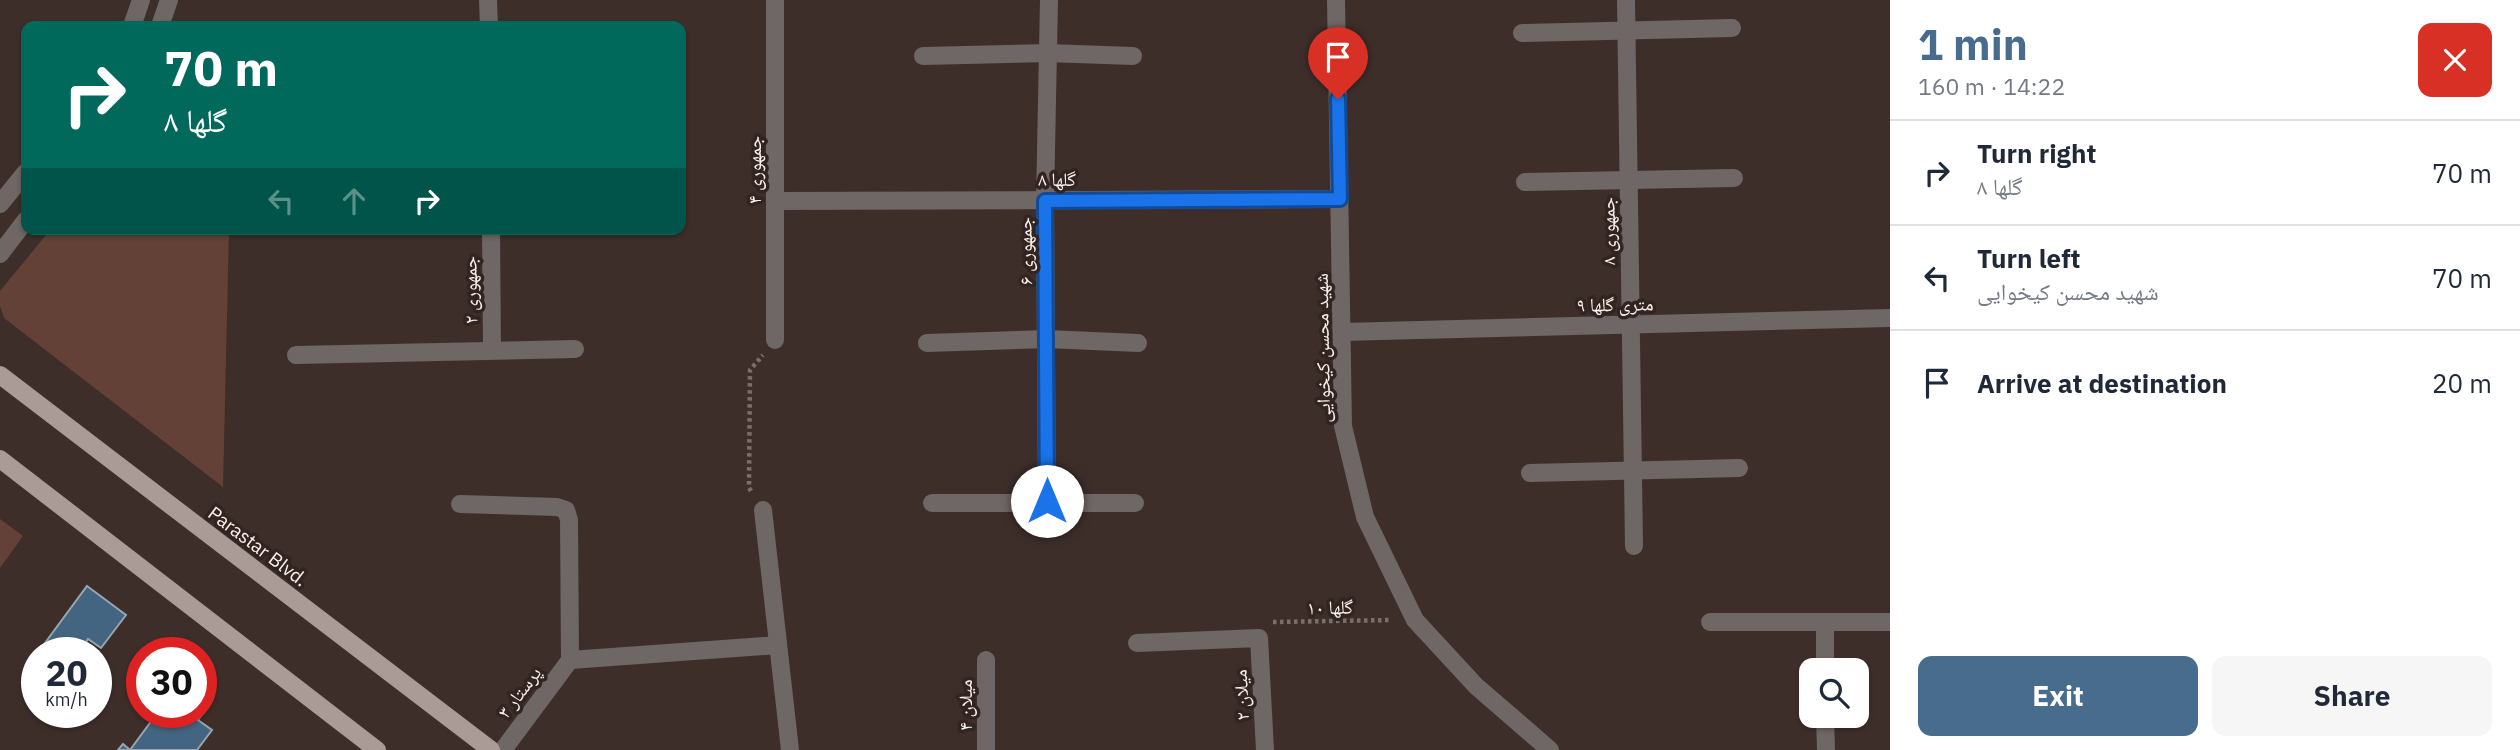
<!DOCTYPE html>
<meta charset="utf-8">
<style>
body{margin:0;font-family:"IBM Plex Sans","Noto Naskh Arabic",sans-serif;background:#f6f6f7;color:#1f2937;height:100vh;display:flex;flex-direction:column;font-size:26px;white-space:nowrap}
*{box-sizing:border-box;margin:0}
p{font-size:23px;color:#747a83}
.icon{flex:none;width:38px;height:38px;fill:none;stroke:currentColor;stroke-width:2;stroke-linecap:round;stroke-linejoin:round}
.map{position:relative;flex:1;overflow:hidden}
.panel{display:flex;flex-direction:column;background:#fff;width:630px}
.panel>*{flex:none}
.banner{position:absolute;left:21px;top:21px;width:665px;height:214px;border-radius:14px;box-shadow:0 2px 5px #0004;background:#00695c;color:#fff;overflow:hidden}
.buttons{position:absolute;left:1799px;top:658px;display:grid;gap:14px}
.buttons a{display:grid;place-items:center;width:70px;height:70px;border-radius:14px;background:#fff;box-shadow:0 2px 5px #0004;font-size:35px}
.speed{position:absolute;left:21px;top:637px;display:flex;gap:14px;font-size:35px;font-weight:700;text-align:center}
.speed>*{display:grid;place-content:center;width:91px;height:91px;border-radius:50%;background:#fff;box-shadow:0 2px 5px #0004;line-height:1}
.speed small{font-size:18px;font-weight:400}
.speed .limit{border:10px solid #d22;background:#fff;color:#111}
.pin{position:absolute;display:grid;place-items:center;width:60px;height:60px;color:#fff;margin:-72px -30px;border-radius:50% 50% 50% 0;rotate:-45deg;box-shadow:0 0 7px #0007}
.pin .icon{rotate:45deg}
.me{position:absolute;width:77px;margin:-38px;rotate:0deg;stroke-linejoin:round;filter:drop-shadow(0 0 5px #0008)}
.turn{display:flex;align-items:center;gap:24px;height:147px;padding:0 28px;font-size:32px}
.turn .icon{width:91px;height:91px;stroke-width:2.5}
.turn b{display:block;font-size:49px;line-height:60px}
.lanes{display:flex;align-items:center;height:66px;padding:0 28px;background:#0003;justify-content:center;gap:35px;direction:ltr}
.lanes .off{opacity:.35}
.round{display:grid;place-items:center;flex:none;width:74px;height:74px;border-radius:14px;background:#f6f6f7}
.headline{display:flex;align-items:center;justify-content:space-between;height:119px;padding:0 28px}
h1{font-size:42px;font-weight:700;line-height:52px;color:#486c8e}
.cta{display:flex;gap:14px;margin-top:auto;padding:14px 28px}
.cta a{flex:1;height:80px;border-radius:14px;background:#486c8e;color:#fff;font-size:28px;font-weight:700;line-height:80px;text-align:center}
.cta a+a{background:#f6f6f7;color:#1f2937}
ul{padding:0;list-style:none}
li{display:flex;align-items:center;gap:21px;height:105px;padding:0 28px;border-top:2px solid #e0e1e3}
li div{flex:1}
li b{display:block;font-size:26px}
li em{font-style:normal}
main{display:flex;flex:1;min-height:0}
.map>svg:first-child{display:block}
.green{fill:#644137}
.building{fill:#446581;stroke:#97a5b1;stroke-width:2}
.lines{fill:none;stroke-linecap:round;stroke-linejoin:round}
.path{stroke:#7c6e6b;stroke-width:4.5;stroke-dasharray:3.5 3.5;stroke-linecap:butt}
.minor{stroke:#6f6765;stroke-width:18}
.major{stroke:#ab9b97;stroke-width:18}
.route-casing{stroke:#114b97;stroke-width:18}
.route{stroke:#1a73e8;stroke-width:12}
.labels{text-anchor:middle;stroke-width:7;stroke-linejoin:round;paint-order:stroke}
.street-label{font-size:19px;fill:#faf0ed;stroke:#322420}
</style>
<main>
<div class="map">
<svg width="1890" height="750" viewBox="0 0 1890 750">
<rect width="100%" height="100%" fill="#3d2e2a"/>
<g class="green">
<path d="M51,229H229L223,487L4,318L0,306V291Z"/>
<path d="M0,519L23,536L0,568Z"/>
</g>
<g class="building">
<path d="M87,586L126,615L101,648L88,639L79,653H50L42,647Z"/>
<path d="M201,709L204,712L198,720L212,730L197,750H118L123,744L130,750L158,712H201Z"/>
</g>
<g class="lines">
<g class="path">
<path d="M751,491L749,488L750,370L763,355"/>
<path d="M1273,622L1390,620"/>
</g>
<g class="minor">
<path d="M488,0L489,26"/>
<path d="M775,0V340"/>
<path d="M1336,0L1343,426L1365,517L1415,620L1476,686L1550,750"/>
<path d="M1626,0L1634,546"/>
<path d="M132,26L141,0"/>
<path d="M160,26L169,0"/>
<path d="M1522,33L1732,28"/>
<path d="M923,56L1048,53L1133,56"/>
<path d="M1525,182L1734,178"/>
<path d="M775,201L1340,199"/>
<path d="M0,204L26,172"/>
<path d="M491,229L492,350"/>
<path d="M0,254L26,220"/>
<path d="M1342,332L1890,318"/>
<path d="M927,343L1047,339L1138,343"/>
<path d="M296,355L575,349"/>
<path d="M1530,473L1739,468"/>
<path d="M1047,501L1045,201L1049,0"/>
<path d="M932,503H1135"/>
<path d="M460,504L557,507L566,510L569,520L570,660L778,645"/>
<path d="M763,510L790,750"/>
<path d="M1710,622H1890"/>
<path d="M1825,622V670"/>
<path d="M1137,643L1259,638L1265,750"/>
<path d="M986,660V750"/>
<path d="M1825,716L1826,750"/>
<path d="M503,750L570,660"/>
</g>
<g class="major">
<path d="M0,375L491,750"/>
<path d="M0,459L377,750"/>
</g>
</g>
<g class="lines">
<g class="route-casing">
<path id="route" d="M1047,501L1045,201L1340,199L1338,99"/>
</g>
<use href="#route" class="route"/>
</g>
<g class="labels">
<g class="street-label">
<text transform="translate(754 170) rotate(-90)" y="7">جمهوری ۴</text>
<text x="1057" y="186">گلها ۸</text>
<text transform="translate(1608 231) rotate(-91)" y="7">جمهوری ۸</text>
<text transform="translate(1025 251) rotate(-91)" y="7">جمهوری ۶</text>
<text transform="translate(470 290) rotate(-91)" y="7">جمهوری ۲</text>
<text transform="translate(1615 304) rotate(-1)" y="7">۹ متری گلها</text>
<text transform="translate(1322 348) rotate(-91)" y="7">شهید محسن کیخوایی</text>
<text transform="translate(258 546) rotate(37)" y="7">Parastar Blvd.</text>
<text transform="translate(1330 607) rotate(-1)" y="7">گلها ۱۰</text>
<text transform="translate(519 692) rotate(-53)" y="7">پرستار ۳</text>
<text transform="translate(1241 695) rotate(-93)" y="7">میلان ۲</text>
<text transform="translate(965 705) rotate(-90)" y="7">میلان ۴</text>
</g>
</g>
</svg>
<div class="buttons">
<a><svg class="icon" aria-label="search" viewBox="0 0 24 24"><circle cx="10" cy="10" r="6"/><path d="M15 15l6 6"/></svg></a>
</div>
<div class="speed"><div>20<small>km/h</small></div><div class="limit">30</div></div>
<div class="pin" style="left:1338px;top:99px;background:#d93025"><svg class="icon" aria-label="arrive" viewBox="0 0 24 24"><path d="M6 21V4h12l-3 4 3 4H6"/></svg></div>
<svg class="me" style="left:1047px;top:501px" viewBox="-20 -20 40 40"><circle r="19" fill="#fff"/><path d="M0-13L10 11 0 6-10 11z" fill="#1a73e8"/></svg>
<div class="banner">
<div class="turn"><svg class="icon" aria-label="right" viewBox="0 0 24 24"><path d="M7 20v-9h11M14 6l5 5-5 5"/></svg><div><b>70 m</b>گلها ۸</div></div>
<div class="lanes"><svg class="icon off" aria-label="left" viewBox="0 0 24 24"><path d="M17 20v-9H6M10 6l-5 5 5 5"/></svg><svg class="icon off" aria-label="ahead" viewBox="0 0 24 24"><path d="M12 20V5M6 11l6-6 6 6"/></svg><svg class="icon" aria-label="right" viewBox="0 0 24 24"><path d="M7 20v-9h11M14 6l5 5-5 5"/></svg></div>
</div>
</div>
<section class="panel">
<div class="headline"><div><h1>1 min</h1><p>160 m · 14:22</p></div><a class="round" style="background:#d93025;color:#fff"><svg class="icon" aria-label="close" viewBox="0 0 24 24"><path d="M6 6l12 12M18 6L6 18"/></svg></a></div>
<ul>
<li><svg class="icon" aria-label="right" viewBox="0 0 24 24"><path d="M7 20v-9h11M14 6l5 5-5 5"/></svg><div><b>Turn right</b><p>گلها ۸</p></div><em>70 m</em></li>
<li><svg class="icon" aria-label="left" viewBox="0 0 24 24"><path d="M17 20v-9H6M10 6l-5 5 5 5"/></svg><div><b>Turn left</b><p>شهید محسن کیخوایی</p></div><em>70 m</em></li>
<li><svg class="icon" aria-label="arrive" viewBox="0 0 24 24"><path d="M6 21V4h12l-3 4 3 4H6"/></svg><div><b>Arrive at destination</b></div><em>20 m</em></li>
</ul>
<div class="cta"><a>Exit</a><a>Share</a></div>
</section>
</main>
